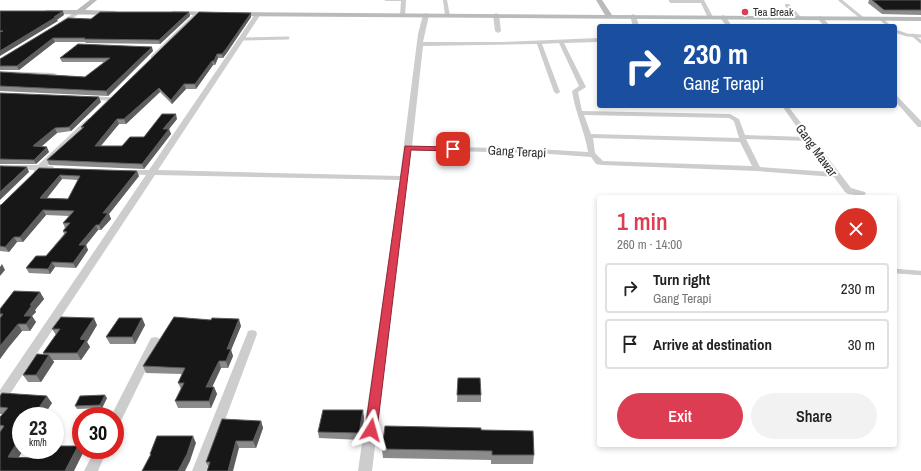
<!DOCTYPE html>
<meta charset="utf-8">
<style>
body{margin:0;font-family:"Archivo Narrow",sans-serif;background:#f2f2f2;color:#222;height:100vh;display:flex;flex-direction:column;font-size:15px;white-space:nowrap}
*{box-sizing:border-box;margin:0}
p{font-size:13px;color:#767676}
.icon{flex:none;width:22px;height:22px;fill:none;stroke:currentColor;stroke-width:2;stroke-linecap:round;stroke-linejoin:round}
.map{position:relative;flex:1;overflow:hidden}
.details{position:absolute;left:597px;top:195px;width:300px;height:252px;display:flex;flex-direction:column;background:#fff;border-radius:4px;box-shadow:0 2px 6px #0003}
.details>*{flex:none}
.banner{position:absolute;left:597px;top:24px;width:300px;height:84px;border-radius:4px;box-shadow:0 2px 6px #0003;background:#1a4fa0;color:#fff;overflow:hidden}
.speed{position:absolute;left:12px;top:407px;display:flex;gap:8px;font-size:20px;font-weight:700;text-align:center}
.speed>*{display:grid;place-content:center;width:52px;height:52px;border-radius:50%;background:#fff;box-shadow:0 2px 6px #0003;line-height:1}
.speed small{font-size:10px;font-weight:400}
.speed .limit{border:6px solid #d22;background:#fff;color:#111}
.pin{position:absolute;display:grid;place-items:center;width:34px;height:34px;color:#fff;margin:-17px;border-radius:8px;box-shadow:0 2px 6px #0006}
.me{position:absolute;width:44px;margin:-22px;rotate:8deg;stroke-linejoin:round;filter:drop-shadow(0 0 3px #0008)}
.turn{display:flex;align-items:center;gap:14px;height:84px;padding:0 20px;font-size:18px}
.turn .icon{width:52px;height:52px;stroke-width:2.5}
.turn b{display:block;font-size:28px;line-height:34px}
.round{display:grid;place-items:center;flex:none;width:42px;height:42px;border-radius:21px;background:#f2f2f2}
.summary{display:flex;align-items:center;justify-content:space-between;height:68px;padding:0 20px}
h1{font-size:24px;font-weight:600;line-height:30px;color:#dc3d52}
.cta{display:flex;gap:8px;margin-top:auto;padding:8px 20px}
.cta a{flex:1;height:46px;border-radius:24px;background:#dc3d52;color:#fff;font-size:16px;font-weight:600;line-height:46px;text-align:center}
.cta a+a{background:#f2f2f2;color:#222}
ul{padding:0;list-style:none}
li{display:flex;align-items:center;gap:12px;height:50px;margin:0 8px 6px;padding:0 12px;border:2px solid #e0e0e0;border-radius:4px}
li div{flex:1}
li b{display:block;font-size:15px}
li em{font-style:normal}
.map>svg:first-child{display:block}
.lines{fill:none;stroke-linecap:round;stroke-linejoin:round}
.lane-far2{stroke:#cdcdcd;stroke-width:3}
.lane-far1{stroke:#cdcdcd;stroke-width:3.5}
.lane{stroke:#cdcdcd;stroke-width:4.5}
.street{fill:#cdcdcd;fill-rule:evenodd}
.secondary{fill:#bababa;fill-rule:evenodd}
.wall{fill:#8b8b8b;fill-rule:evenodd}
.shaded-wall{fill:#5d5d5d}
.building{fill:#171717;stroke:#5d5d5d;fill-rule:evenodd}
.route{fill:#dc3d52;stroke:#8f2835}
.poi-dot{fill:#dc3d52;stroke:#fff;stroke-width:1.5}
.labels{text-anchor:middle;stroke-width:4;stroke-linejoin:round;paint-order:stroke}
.far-poi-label{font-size:11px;fill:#303030;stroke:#fff;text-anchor:start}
.street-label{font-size:13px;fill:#303030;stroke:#fff}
</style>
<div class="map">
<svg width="921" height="471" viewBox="0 0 921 471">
<rect width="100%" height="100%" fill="#fff"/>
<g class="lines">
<g class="lane-far2">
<path d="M840,0L862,18"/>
<path d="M881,19L889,26"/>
<path d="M895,31L907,35L921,36"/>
<path d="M913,35L921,42"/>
<path d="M241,39L288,38"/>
</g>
<path class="lane-far1" d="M95,98L110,99"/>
<path class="lane" d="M895,271L921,273"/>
<g class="street">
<path d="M384,0H406L405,16L400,15L401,1H386Z"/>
<path d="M443,0H447L450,16L445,15Z"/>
<path d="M669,0H704L713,17L708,18L701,3H671L669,2Z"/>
<path d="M785,4H789L801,17V19H797L785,6Z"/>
<path d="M77,11L82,12L62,25H58V23Z"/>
<path d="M258,12L261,14L158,170L400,176L418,34L423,15L426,13L429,15L423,42H502L599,38V42L564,43L586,87L578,92L582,111L730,114L739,119L745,135L804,137L782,106H788L851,188L865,192L866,194L862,196L848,194L845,192L834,177L757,171L602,165L596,164L591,157L536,153L411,150L372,471H358L400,180L155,175L4,403L0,405V390L146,175L127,174L123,172L127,170H149L255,14ZM559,43L579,86L572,91C575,112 585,132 588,152L536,149L412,146L423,46L537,44L554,92L557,94L560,92L542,44ZM584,115L729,118L734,121L739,138L591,134ZM593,138L740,142L752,166L603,161L595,153ZM746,139L808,141L831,172L760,167Z"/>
<path d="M195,13L200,14L155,58H151V56Z"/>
<path d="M496,13L499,15L501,31L498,33L495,31L493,15Z"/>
<path d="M633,14L636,16L639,26H633L630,16Z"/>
<path d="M723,15L725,16L732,26H726L720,17Z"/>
<path d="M820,16L822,17L830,26H824L817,18Z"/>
<path d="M0,71L54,73L57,75L54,77L0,75Z"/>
<path d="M895,95L897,96L921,121V127H918L895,101Z"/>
<path d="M89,118L93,120L91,121L47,166H53L54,168L53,170H42L37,173H34V170L0,169V165H38L87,119Z"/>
<path d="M252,330L256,331L257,334L206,471H192L247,334L248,331Z"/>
<path d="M155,337L159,338L160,341L119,425L115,426V416H111L151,338Z"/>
<path d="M95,450H107L98,471H84Z"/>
</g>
<g class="secondary">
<path d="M90,0H97L85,10L115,11L118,13L115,15L47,14L44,12L47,10H77Z"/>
<path d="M596,0H602L612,15L921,17V21L235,16L232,14L235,12L605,15Z"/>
<path d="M173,11L213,12L216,14L213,16L171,14V12Z"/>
</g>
</g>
<g class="wall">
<path d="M869,0H921V15L882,14L868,3Z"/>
<path d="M189,12L190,16L160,44L86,43L85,42H55L19,70H0V59L91,19Z"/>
<path d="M251,13V17L227,53L223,58H218L215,65H213L196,89H186L172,104L160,92L126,124H119L101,146H122L144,137L177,119L169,129L171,134L144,169L49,165L47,160L82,130L81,127Z"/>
<path d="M153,51L108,96L0,91V72L85,77L104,62H62L60,58Z"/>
<path d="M0,93L101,102L71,131L57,133L41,147L49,152L36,164H0Z"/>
<path d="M39,168L139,176L109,214L111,219L101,230H98L86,245L88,250L76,268L55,267L50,274L29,273L26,268L46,256L64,234L63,231L65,228L63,223L69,216L46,215L23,242H17L9,252L0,251V252V205H1ZM62,179L78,180L68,199L47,198Z"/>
<path d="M40,292L44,299L35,310L36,312L32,316L36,322L30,331H22L8,348L0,359V309Z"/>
<path d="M142,318L145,325L135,344H110L106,337Z"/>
<path d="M211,320L241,326L231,350L233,356L228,368H221L212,387H214L217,394L211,408H178L175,401L181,389L178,383L182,374L146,373L143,366Z"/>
<path d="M97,325L87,342L90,347L81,360H53L54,362L41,382H28L23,375L45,355L43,353L56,335L52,329Z"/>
<path d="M458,378L481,395V402H457Z"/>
<path d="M0,396L52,403L44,415L21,416V450H23L18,458H35L78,446L83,453L0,471V417L2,414H0Z"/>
<path d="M107,398L102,408L77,409L75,406Z"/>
<path d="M364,417L361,440L319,438L318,432Z"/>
<path d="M261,421L263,428L256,448H239L208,466L206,462Z"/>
<path d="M481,430L534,455L533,464H491V460L383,458L382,449Z"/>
</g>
<g class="shaded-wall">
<path d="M63,11L64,15L57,20L58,21L0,56V51Z"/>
<path d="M189,12L190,16L160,44L159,40Z"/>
<path d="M251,13V17L223,58L222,54Z"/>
<path d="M53,38L55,42L19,70L17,66Z"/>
<path d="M152,47L153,51L108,96L106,91Z"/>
<path d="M217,54L218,58L215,65L214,61Z"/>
<path d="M212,61L213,65L196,89L195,84Z"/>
<path d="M184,84L186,89L172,104L171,100Z"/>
<path d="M159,88L160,92L126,124L124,119Z"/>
<path d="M99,97L101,102L71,131L69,127Z"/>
<path d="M176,114L177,119L165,134L163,129Z"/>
<path d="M117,119L119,124L97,150L95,146Z"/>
<path d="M55,128L57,133L36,151L33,146Z"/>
<path d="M169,129L171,134L144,169L142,164Z"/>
<path d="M47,147L49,152L36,164L34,160Z"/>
<path d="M27,167L29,172L0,200V192Z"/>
<path d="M137,171L139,176L109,214L111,219L101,230L99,225L103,213Z"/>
<path d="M60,175L62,179L43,203L40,198Z"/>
<path d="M43,210L46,215L23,242L20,237Z"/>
<path d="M96,225L98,230L86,245L88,250L76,268L73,263L79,245Z"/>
<path d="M14,237L17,242L9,252L5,247Z"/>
<path d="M52,262L55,267L50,274L48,269Z"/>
<path d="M2,264L5,270L0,276V267Z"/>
<path d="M40,292L44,299L35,310L36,312L32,316L36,322L30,331L26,324L24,316L30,305Z"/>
<path d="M94,318L97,325L87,342L90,347L81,360L77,353L80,339Z"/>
<path d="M142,318L145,325L135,344L132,337Z"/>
<path d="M239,319L241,326L231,350L233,356L228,368L226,361L227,349Z"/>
<path d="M18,324L22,331L8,348L0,359V346Z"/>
<path d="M49,355L54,362L41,382L36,375Z"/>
<path d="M219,361L221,368L209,394L206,387Z"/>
<path d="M214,387L217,394L211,408L209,401Z"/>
<path d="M105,395L107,398L102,408L100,405Z"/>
<path d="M47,396L52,403L44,415V416H37L35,413Z"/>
<path d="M363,410L364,417L361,440L359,433Z"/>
<path d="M261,421L263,428L256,448L253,441Z"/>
<path d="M21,436V450H23L14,465L8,457Z"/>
<path d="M193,436L196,443L190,461L185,471H178Z"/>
<path d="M236,441L239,448L233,471H228Z"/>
<path d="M78,446L83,453L74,471H65Z"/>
</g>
<g class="building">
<path d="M872,0H921V10H884Z"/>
<path d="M0,11H63L54,17H56L0,51V32L3,31H0Z"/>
<path d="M100,12H189L159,40L84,39L85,38H53L17,66H0V59L68,18L91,19Z"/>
<path d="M199,12L251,13L226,49L222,54H217L214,61H212L195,84H184L171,100L159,88L124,119H117L95,146H122L130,137H144L162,114H176L163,129H169L142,164L47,160L84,127H81Z"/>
<path d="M78,44L152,47L106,91L0,86V72L85,77L110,58H60Z"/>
<path d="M0,93L99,97L69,127L55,128L33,146L47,147L34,160L0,159Z"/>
<path d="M0,166L27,167L0,192Z"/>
<path d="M39,168L137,171L103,213H108L99,225H96L79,245H86L73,263L52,262L48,269L26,268L36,256H46L67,232L63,231L70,223H63L74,211L43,210L20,237H14L5,247L0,246V205H1ZM60,175L80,176L68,199L40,198Z"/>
<path d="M14,291L40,292L30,305H32L24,316H32L26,324H18L0,346V318L3,314H0V309Z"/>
<path d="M61,317L94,318L80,339L86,340L77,353H43L60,329H52Z"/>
<path d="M174,317L211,320L212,318L239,319L227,349H231L226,361H219L206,387H214L209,401H175L184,383H178L185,368L143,366Z"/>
<path d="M119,318H142L132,337H106Z"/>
<path d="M37,354L49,355L36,375H23Z"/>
<path d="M458,378H480L481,395H457Z"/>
<path d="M2,393L47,396L35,413H42L41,416H21V436L8,457L35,458L40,450H55V446H78L65,471H0V432L4,426L0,425V417L8,408L0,407V396Z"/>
<path d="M105,395L100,405L75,406L80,396Z"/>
<path d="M323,410H363L359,433L318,432Z"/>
<path d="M222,419L261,421L253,441H236L228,471H207L210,462H206Z"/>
<path d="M385,426L481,428V430L533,431L534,455H492V451L382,449Z"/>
<path d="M157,436H193L187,454L178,471H142L151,454H150Z"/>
</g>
<path class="route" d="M405,146L453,147L457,149L453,151L411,150L377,430L375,433L371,435L367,433L365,430Z"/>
<circle class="poi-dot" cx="745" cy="12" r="4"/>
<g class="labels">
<g class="far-poi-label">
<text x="753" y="16">Tea Break</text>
</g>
<g class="street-label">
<text transform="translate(817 150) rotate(54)" y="5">Gang Mawar</text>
<text transform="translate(517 151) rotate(3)" y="5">Gang Terapi</text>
</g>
</g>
</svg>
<div class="speed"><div>23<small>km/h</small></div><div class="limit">30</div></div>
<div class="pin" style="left:453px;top:149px;background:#d93025"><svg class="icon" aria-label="arrive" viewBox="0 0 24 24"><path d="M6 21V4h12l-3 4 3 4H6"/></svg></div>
<svg class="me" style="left:371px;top:430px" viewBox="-20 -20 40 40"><path d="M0-17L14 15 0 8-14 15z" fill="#dc3d52" stroke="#fff" stroke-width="4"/></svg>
<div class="banner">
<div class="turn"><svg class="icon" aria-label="right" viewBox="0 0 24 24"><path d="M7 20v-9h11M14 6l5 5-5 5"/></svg><div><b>230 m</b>Gang Terapi</div></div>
</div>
<section class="details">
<div class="summary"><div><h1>1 min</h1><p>260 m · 14:00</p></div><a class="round" style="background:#d93025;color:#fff"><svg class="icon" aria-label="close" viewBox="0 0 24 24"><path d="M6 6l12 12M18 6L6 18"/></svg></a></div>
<ul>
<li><svg class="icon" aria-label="right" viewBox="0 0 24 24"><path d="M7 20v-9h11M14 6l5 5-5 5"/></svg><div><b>Turn right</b><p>Gang Terapi</p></div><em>230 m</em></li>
<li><svg class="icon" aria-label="arrive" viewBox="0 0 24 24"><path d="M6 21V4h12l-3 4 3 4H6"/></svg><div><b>Arrive at destination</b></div><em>30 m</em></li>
</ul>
<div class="cta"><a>Exit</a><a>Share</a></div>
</section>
</div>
